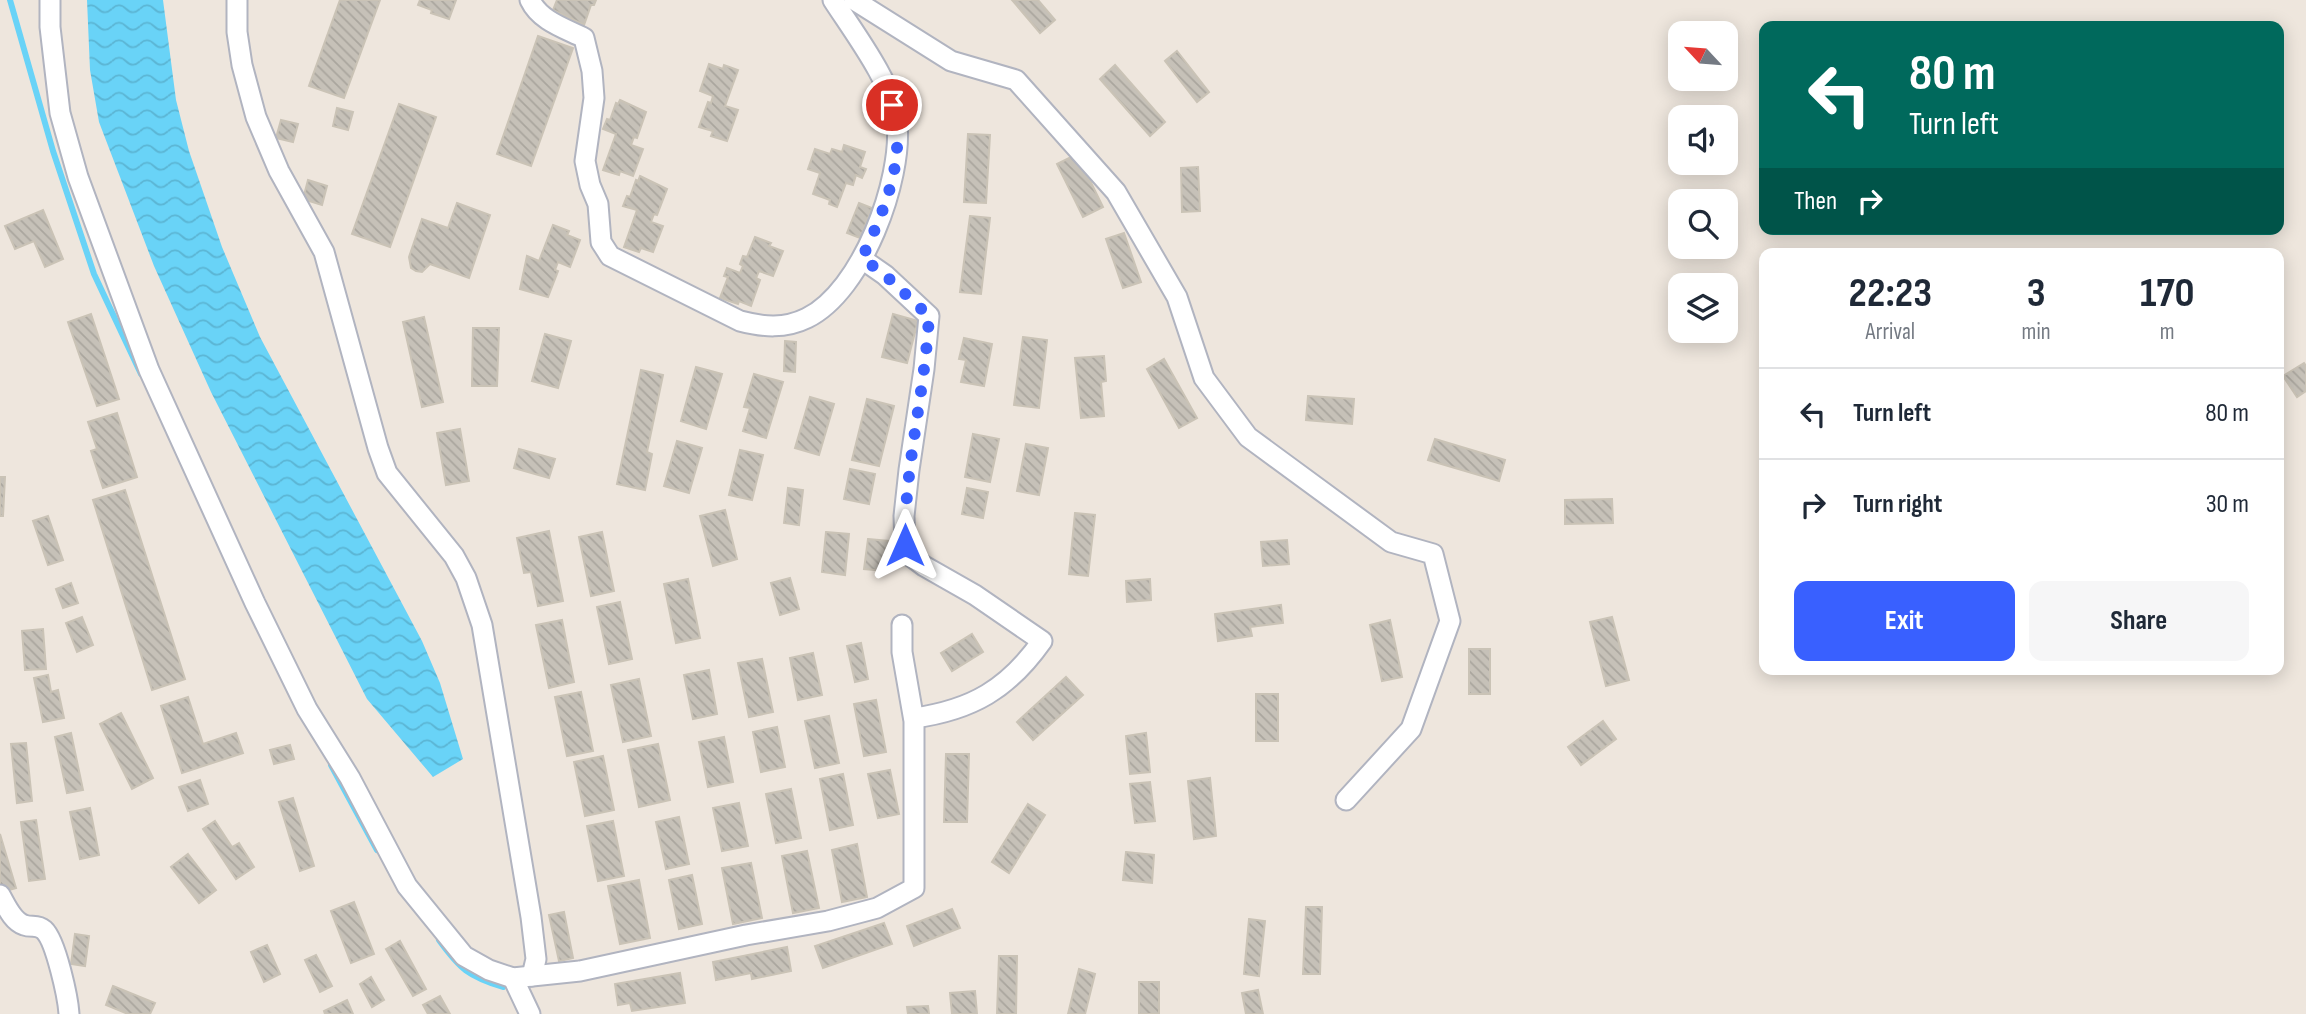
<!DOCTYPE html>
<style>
body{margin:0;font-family:"Sofia Sans Condensed",sans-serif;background:#f6f6f7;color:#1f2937;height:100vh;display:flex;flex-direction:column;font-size:26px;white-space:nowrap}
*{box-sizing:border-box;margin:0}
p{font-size:23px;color:#747a83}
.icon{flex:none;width:38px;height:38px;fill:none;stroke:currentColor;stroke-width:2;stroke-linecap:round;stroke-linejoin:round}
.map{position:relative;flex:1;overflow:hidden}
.sheet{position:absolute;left:1759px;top:248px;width:525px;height:427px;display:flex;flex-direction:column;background:#fff;border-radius:14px;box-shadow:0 4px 18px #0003}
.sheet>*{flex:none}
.banner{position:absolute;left:1759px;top:21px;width:525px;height:214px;border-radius:14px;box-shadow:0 4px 18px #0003;background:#00695c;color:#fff;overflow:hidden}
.needle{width:46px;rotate:296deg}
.tools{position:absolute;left:1668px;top:21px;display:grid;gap:14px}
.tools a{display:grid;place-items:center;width:70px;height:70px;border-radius:14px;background:#fff;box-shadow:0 4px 18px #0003;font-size:35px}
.pin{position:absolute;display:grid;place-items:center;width:60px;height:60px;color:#fff;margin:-30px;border:4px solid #fff;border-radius:50%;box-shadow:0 2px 7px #0007}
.me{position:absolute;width:77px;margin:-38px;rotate:0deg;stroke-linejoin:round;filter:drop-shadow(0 0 5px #0008)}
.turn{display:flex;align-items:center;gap:24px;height:147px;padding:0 35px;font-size:32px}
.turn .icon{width:91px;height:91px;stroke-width:2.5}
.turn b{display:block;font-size:49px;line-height:60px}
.then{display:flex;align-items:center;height:66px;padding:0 35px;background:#0003;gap:14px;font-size:26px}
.eta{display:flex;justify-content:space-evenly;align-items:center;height:119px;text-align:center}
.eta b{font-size:42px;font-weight:700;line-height:49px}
.cta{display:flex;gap:14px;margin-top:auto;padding:14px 35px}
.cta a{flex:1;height:80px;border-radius:14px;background:#3960ff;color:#fff;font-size:28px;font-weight:700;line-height:80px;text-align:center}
.cta a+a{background:#f6f6f7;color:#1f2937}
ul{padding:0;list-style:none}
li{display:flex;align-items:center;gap:21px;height:91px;padding:0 35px;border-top:2px solid #e0e1e3}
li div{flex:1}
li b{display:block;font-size:26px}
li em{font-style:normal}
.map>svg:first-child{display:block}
.water{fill:url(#water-waves)}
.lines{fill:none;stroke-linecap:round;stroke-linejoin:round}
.stream{stroke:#69d3f7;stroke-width:6}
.building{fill:url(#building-back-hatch);stroke:#cac3b6;stroke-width:2}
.street-casing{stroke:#b1b4c0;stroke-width:23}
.street{stroke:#fff;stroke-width:19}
.route{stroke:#3960ff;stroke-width:12;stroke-dasharray:0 21.6}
</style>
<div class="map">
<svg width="2306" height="1014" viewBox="0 0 2306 1014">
<defs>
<pattern id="water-waves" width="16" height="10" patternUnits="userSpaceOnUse" patternTransform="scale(1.75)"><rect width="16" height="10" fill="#69d3f7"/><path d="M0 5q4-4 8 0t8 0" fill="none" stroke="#5bb5d4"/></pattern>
<pattern id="building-back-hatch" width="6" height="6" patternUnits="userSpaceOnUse" patternTransform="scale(1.75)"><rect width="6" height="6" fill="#c6c1b8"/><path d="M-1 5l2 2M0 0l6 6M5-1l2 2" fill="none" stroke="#aaa69e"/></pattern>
</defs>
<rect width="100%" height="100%" fill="#eee6dd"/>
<path class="water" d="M87,0H163L176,100L189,151L222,247L260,337L422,641L440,683L463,759L433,777L367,699L211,392L154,266L99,122L90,70Z"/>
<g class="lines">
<g class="stream">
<path d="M10,0L53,151L94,274L141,374"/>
<path d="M331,765L377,850"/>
<path d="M439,940C460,969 468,976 503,987"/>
</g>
</g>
<g class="building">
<path d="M340,0H380L344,98L309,86Z"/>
<path d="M420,0H456L449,19L431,13L432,10L418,5Z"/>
<path d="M557,0H596L594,5H591L584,25L553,10Z"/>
<path d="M1012,0H1038L1055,20L1040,33Z"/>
<path d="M538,36L573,48L531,166L497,154Z"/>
<path d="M1177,51L1209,92L1197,102L1165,61Z"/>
<path d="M709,64L723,69L724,65L738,70L725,106L738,110L727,141L711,136L713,131L699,127L708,102L711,103L713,96L700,91Z"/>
<path d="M1115,65L1165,122L1150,136L1100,79Z"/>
<path d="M620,100L646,112L637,138L634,137L631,145L643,149L633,176L620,171L619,175L603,170L616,134L603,129L607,119L610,120L616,103L618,104Z"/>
<path d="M399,104L436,117L390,247L352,234Z"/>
<path d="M337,108L353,112L348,130L333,126Z"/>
<path d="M281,120L298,124L293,142L276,138Z"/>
<path d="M968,134L990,135L986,203L964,202Z"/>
<path d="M844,145L865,152L860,167L866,169L862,178L856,175L853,185L846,183L837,207L829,204L830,200L813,194L820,173L808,169L815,149L830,154L832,149L842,152Z"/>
<path d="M1077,154L1103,207L1083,217L1057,164Z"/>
<path d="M1198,167L1200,211L1182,212L1181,168Z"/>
<path d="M640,176L667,189L657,215L654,214L651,222L663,226L653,252L641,248L639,252L624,247L637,210L623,206L627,196L630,197L636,180L638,181Z"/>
<path d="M308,180L327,186L322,205L303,199Z"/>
<path d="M457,203L490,215L469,278L430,264L422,272L416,271L411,268L409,257L422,219L448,228Z"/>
<path d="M859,203L872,208L860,238L847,233Z"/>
<path d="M43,210L63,259L45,267L34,241L15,249L5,226Z"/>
<path d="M970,216L990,218L981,294L960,292Z"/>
<path d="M553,225L569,231L567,235L580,240L570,267L558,262L555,270L558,271L548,297L520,289L527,256L539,261Z"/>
<path d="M1124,233L1141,282L1123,288L1106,239Z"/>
<path d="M755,237L771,243L769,246L783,251L773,276L759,271L756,278L760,280L751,306L739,301L738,304L720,298L728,277L724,276L727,268L740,273L743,266L740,264L743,256L747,257Z"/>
<path d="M91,314L119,399L97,406L68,322Z"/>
<path d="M893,314L918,321L907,363L882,357Z"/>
<path d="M424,317L443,402L422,407L403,322Z"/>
<path d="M473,328H499L497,386H472Z"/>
<path d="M545,334L571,341L558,388L532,381Z"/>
<path d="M1023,337L1047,340L1039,408L1014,405Z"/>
<path d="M964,338L992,344L984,386L961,382L966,360L959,359Z"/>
<path d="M785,341L796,342L795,372L784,371Z"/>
<path d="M1104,356L1106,381L1101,382L1104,416L1081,418L1075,358Z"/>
<path d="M1164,359L1197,418L1179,428L1147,369Z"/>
<path d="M2304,363L2306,366V391L2297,397L2283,376Z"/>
<path d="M696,367L722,374L706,429L681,421Z"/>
<path d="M641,370L663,375L647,452L652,454L645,490L617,484Z"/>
<path d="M754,374L783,382L766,438L743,431L750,408L744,407Z"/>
<path d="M1308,396L1354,399L1352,424L1306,420Z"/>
<path d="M810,397L834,404L819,455L795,448Z"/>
<path d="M867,399L894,406L879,466L852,460Z"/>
<path d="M117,413L137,477L103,488L91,451L97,449L88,422Z"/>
<path d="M460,429L469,481L446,485L437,433Z"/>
<path d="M973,434L999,439L990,482L965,477Z"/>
<path d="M1435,439L1505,460L1499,481L1428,460Z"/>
<path d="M677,441L702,448L689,493L664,486Z"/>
<path d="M1026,444L1048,448L1039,495L1017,491Z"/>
<path d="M519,449L555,459L549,478L514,468Z"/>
<path d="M740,450L763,455L752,500L729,495Z"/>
<path d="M850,469L875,474L869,504L844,499Z"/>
<path d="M0,477H5L3,516H0Z"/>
<path d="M788,488L803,490L799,525L784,523Z"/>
<path d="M967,488L988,492L983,518L962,514Z"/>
<path d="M125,490L185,679L152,690L93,500Z"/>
<path d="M1612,499L1613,523L1565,524V500Z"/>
<path d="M725,510L737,559L713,566L700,516Z"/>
<path d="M1075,513L1095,515L1088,576L1069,574Z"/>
<path d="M48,516L63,560L48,565L33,521Z"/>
<path d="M549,531L563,601L538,606L531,572L524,573L517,538Z"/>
<path d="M602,532L614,591L591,596L579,537Z"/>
<path d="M826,532L849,534L845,575L822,572Z"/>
<path d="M868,539L889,541L885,571L864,569Z"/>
<path d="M1287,540L1289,564L1263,566L1261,542Z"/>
<path d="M790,578L799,609L780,615L771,583Z"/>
<path d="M688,579L700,638L676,643L664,584Z"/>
<path d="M1150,579L1151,600L1127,602L1126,581Z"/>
<path d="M71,583L78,603L63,608L56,589Z"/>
<path d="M620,602L632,659L609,664L597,607Z"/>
<path d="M1281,605L1283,623L1250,627L1252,636L1218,641L1215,614Z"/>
<path d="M82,617L93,645L77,652L66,623Z"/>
<path d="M1612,617L1629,680L1606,686L1590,622Z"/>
<path d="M562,620L574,682L549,688L536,625Z"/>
<path d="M1390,620L1402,677L1382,681L1370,625Z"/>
<path d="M43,629L46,669L25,670L22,631Z"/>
<path d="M972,634L983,652L952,671L941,653Z"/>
<path d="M861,643L868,679L855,682L847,646Z"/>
<rect x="1469" y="649" width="21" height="45"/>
<path d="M813,653L822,695L798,700L790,658Z"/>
<path d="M762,659L773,712L749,717L738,663Z"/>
<path d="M709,670L717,714L693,719L684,675Z"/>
<path d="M48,675L51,692L58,690L64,718L43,722L34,678Z"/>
<path d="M1066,677L1083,695L1033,740L1017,722Z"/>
<path d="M639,679L651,736L623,742L611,685Z"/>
<path d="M581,692L593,751L567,756L555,697Z"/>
<rect x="1256" y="694" width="22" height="47"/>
<path d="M188,697L203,744L236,733L243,753L182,773L161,706Z"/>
<path d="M876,700L886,752L864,756L854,704Z"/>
<path d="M121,713L153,778L132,789L100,724Z"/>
<path d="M829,716L839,763L815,768L805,721Z"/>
<path d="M1603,721L1616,739L1581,765L1568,747Z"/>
<path d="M777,727L785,767L761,772L753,732Z"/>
<path d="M71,733L83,790L67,793L55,737Z"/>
<path d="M1146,733L1150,772L1130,774L1126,736Z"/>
<path d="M724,737L733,782L708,787L699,742Z"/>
<path d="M26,743L32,801L17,803L11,744Z"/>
<path d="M658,744L670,800L639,807L628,750Z"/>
<path d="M290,745L294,759L274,764L270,750Z"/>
<path d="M946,754H969L967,822H944Z"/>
<path d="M603,756L614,810L585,816L574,762Z"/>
<path d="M890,770L899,814L878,818L868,774Z"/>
<path d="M843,774L853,825L830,830L820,779Z"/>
<path d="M1210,778L1216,836L1194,839L1188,781Z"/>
<path d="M200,780L208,804L188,811L179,787Z"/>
<path d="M1150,782L1155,821L1135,823L1130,784Z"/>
<path d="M791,789L801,838L776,843L766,794Z"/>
<path d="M293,798L314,866L300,871L279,802Z"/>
<path d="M739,803L748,846L722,851L713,808Z"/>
<path d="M1028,804L1045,815L1009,873L992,862Z"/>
<path d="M90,808L99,855L80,859L70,812Z"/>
<path d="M679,817L689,864L666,869L656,822Z"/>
<path d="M36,820L45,879L29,881L21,822Z"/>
<path d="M215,821L232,847L239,843L254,867L236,879L203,829Z"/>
<path d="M613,821L624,876L598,881L587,826Z"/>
<path d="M0,834L16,888L2,892L0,885Z"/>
<path d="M857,844L867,897L842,902L832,850Z"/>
<path d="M807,851L819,908L793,913L782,856Z"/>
<path d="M1126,852L1154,855L1152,883L1123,880Z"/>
<path d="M188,854L216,890L199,903L171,867Z"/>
<path d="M751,863L762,918L733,924L722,868Z"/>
<path d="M692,875L702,924L679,929L669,880Z"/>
<path d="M639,880L650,938L620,944L608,886Z"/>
<path d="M354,902L374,954L351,963L331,911Z"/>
<path d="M1306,907H1322L1320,974H1303Z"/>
<path d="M952,909L960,928L914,946L907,926Z"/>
<path d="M564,912L573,958L559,961L549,915Z"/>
<path d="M1249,919L1265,921L1259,976L1244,974Z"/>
<path d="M884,923L892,944L823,968L815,946Z"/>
<path d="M75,934L89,936L85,966L71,964Z"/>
<path d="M400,941L426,989L413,996L386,949Z"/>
<path d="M267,945L280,974L264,982L251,952Z"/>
<path d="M787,947L791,971L752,979L751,973L716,980L713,962Z"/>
<path d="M316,955L332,986L320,992L305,960Z"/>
<path d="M999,956H1017L1016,1014H997Z"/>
<path d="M1079,969L1095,974L1085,1014H1068Z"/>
<path d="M680,973L685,1003L632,1011L630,1003L618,1005L615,984Z"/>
<path d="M371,977L384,1000L372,1007L360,984Z"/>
<rect x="1139" y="982" width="20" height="32"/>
<path d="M113,986L155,1003L150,1014H128L106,1005Z"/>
<path d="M1258,990L1263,1014H1246L1242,993Z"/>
<path d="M975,991L977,1014H952L950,993Z"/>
<path d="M440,996L450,1014H428L423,1005Z"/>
<path d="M347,1000L353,1014H325L324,1011Z"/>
<path d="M928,1006L929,1014H908L907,1007Z"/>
</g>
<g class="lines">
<g class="street-casing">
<g id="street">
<path d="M50,0V27L60,113L78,177L149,370L255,603L307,709L350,778L407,886L464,956L489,970L513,978L580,971L746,935L828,921L877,908L914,888V721L902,652V625"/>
<path d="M237,0V32L242,65L256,117L279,171L324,252L378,448L387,473L454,556L466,578L482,625L531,917L536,959L532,976"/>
<path d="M530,0C540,21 564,28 584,38L592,71L594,98L585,161L590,185L598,204L601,242L610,256L740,321C763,327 785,329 807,318C862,291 903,180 897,122C894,85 853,31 833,0"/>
<path d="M854,0L951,61L1016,80L1116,192L1177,297L1204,378L1248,437L1391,542L1433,554L1450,621L1411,729L1346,800"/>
<path d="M862,259L885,275L929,316L924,369L909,470L904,516L905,545L912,557L924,566L975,595L1042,641C1008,689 972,710 914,718"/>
<path d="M0,895C6,905 12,921 24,925C32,928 37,924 44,930C56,941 68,998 69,1014"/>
<path d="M513,978L530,1014"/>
</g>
</g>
<use href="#street" class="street"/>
</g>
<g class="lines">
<path class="route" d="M892,105C908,157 884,211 862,258L885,275L929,316C925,393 904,468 905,545"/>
</g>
</svg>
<div class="tools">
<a><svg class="needle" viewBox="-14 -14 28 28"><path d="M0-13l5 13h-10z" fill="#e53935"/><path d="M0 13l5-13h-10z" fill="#747a83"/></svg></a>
<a><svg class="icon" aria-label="sound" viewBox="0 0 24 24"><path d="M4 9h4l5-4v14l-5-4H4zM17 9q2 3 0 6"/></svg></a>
<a><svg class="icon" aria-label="search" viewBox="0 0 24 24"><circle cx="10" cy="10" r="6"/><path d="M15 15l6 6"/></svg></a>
<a><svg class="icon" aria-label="layers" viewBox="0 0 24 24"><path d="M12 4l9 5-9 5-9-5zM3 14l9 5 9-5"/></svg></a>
</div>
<div class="pin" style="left:892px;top:105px;background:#d93025"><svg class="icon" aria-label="arrive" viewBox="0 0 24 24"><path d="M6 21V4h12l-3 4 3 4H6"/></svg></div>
<svg class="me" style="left:905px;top:545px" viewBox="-20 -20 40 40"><path d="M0-17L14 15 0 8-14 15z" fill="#3960ff" stroke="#fff" stroke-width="4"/></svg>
<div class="banner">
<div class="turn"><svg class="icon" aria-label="left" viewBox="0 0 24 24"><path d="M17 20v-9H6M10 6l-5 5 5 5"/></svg><div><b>80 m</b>Turn left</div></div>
<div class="then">Then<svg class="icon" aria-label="right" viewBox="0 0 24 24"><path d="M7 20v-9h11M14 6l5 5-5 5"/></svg></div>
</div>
<section class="sheet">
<div class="eta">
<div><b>22:23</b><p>Arrival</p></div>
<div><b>3</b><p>min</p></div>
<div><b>170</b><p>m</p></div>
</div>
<ul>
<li><svg class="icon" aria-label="left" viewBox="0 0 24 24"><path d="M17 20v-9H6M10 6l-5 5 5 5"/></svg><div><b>Turn left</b></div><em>80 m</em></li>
<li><svg class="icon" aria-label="right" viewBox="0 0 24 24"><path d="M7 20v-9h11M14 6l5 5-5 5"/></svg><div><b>Turn right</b></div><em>30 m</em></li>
</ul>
<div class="cta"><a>Exit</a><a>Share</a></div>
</section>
</div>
